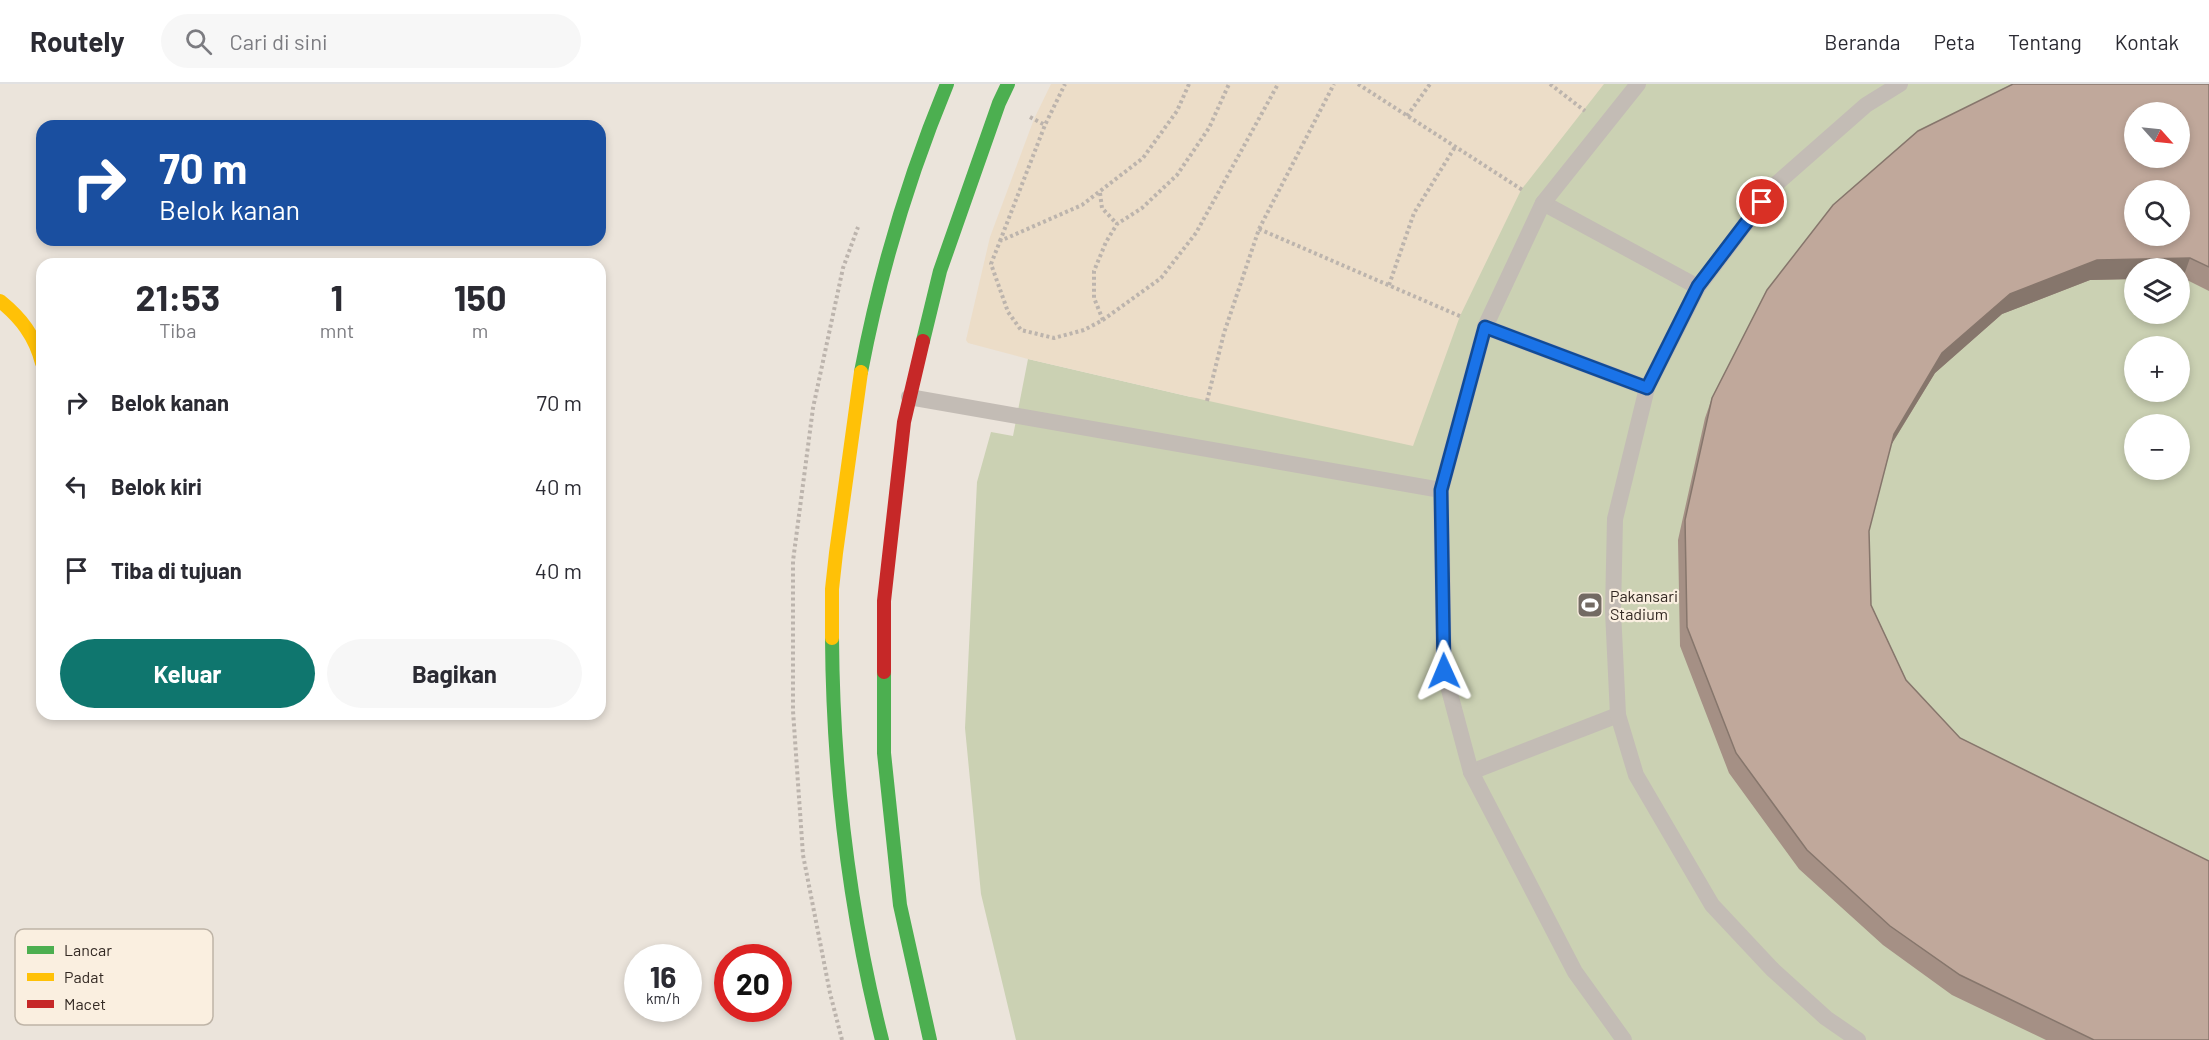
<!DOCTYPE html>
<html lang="id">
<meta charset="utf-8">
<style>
body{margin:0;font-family:Barlow,sans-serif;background:#f7f7f7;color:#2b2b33;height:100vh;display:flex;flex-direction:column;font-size:22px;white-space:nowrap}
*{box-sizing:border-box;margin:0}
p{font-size:20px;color:#7c7c81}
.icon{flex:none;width:33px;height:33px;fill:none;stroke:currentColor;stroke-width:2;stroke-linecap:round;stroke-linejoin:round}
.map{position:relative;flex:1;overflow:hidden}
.side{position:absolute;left:36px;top:174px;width:570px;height:462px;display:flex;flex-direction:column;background:#fff;border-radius:18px;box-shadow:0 3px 9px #0003}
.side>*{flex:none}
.guide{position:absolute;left:36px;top:36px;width:570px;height:126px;border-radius:18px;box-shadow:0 3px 9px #0003;background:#1a4fa0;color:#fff;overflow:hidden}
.needle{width:39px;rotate:117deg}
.fabs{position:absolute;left:2124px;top:18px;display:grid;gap:12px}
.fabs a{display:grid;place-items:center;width:66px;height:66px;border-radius:50%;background:#fff;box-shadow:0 3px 9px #0003;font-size:30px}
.speed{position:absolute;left:624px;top:860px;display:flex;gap:12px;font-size:30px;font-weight:700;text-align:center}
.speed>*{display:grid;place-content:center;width:78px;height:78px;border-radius:50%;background:#fff;box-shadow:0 3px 9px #0003;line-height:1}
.speed small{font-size:15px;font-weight:400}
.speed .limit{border:9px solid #d22;background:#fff;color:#111}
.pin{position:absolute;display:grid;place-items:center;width:51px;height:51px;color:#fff;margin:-26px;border:3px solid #fff;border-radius:50%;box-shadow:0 2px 6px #0007}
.me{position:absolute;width:66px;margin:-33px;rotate:359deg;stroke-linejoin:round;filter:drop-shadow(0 0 4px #0008)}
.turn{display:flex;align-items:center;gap:21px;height:126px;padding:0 24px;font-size:27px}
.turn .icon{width:78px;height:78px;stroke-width:2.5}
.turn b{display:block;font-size:42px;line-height:51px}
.eta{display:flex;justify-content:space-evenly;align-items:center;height:102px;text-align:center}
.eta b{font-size:36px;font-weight:700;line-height:42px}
.action{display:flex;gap:12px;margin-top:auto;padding:12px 24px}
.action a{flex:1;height:69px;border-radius:36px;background:#0f766e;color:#fff;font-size:24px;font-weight:700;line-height:69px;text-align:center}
.action a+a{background:#f7f7f7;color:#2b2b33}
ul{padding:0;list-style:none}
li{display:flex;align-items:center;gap:18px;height:84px;padding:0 24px}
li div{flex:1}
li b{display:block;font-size:22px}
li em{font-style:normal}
header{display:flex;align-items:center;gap:36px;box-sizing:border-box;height:84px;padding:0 30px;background:#fff;border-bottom:2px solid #e1e1e2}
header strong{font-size:28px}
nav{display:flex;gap:33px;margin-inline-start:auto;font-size:21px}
.search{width:420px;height:54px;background:#f7f7f7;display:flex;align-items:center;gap:15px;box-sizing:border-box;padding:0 21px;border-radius:33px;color:#7c7c81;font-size:22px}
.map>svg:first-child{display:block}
.green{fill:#cbd1b3;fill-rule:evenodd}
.plaza{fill:#ecddc8}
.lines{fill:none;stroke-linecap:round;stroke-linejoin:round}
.path{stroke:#bcb4ad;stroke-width:4;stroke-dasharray:3 3;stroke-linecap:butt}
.lane{stroke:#c3bcb5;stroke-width:16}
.fast{stroke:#4caf50;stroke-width:14}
.slow{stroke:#ffc107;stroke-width:14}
.jam{stroke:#c62828;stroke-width:14}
.wall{fill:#a59085}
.shaded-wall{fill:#86766c}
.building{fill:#c0a89b;stroke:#86766c;stroke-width:1.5;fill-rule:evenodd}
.route-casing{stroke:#114b97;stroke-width:15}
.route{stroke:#1a73e8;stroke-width:10}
.labels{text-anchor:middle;stroke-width:4.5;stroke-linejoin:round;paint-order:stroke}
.poi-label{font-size:16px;fill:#332923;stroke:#faefe0;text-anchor:start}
.key{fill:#faefe0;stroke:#beb4a7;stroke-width:1.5}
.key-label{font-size:16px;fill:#332923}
</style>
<header>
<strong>Routely</strong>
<div class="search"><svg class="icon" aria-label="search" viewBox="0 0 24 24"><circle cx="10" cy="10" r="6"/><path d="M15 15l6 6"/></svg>Cari di sini</div>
<nav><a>Beranda</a><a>Peta</a><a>Tentang</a><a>Kontak</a></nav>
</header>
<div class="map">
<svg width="2209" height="956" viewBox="0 0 2209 956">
<rect width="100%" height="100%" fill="#ebe4db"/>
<path class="green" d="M1320,0H2209V956H1016L981,810L965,644L977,398L991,348L1013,352L1028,275L1191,313ZM2134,28H2180V74H2134ZM2134,106H2180V152H2134ZM2134,184H2180V230H2134ZM2134,262H2180V308H2134ZM2134,340H2180V386H2134Z"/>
<path class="plaza" d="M1051,0H1604L1521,106L1460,232L1413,362L1191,313L1028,275L968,259L966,256L990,153L1034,35Z"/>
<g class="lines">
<g class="path">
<path d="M1189,0L1177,27L1143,74L1082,121L1000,157L991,180L1008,228L1021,246L1054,254L1084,246L1103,236L1161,194L1196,149L1278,0"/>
<path d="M1358,0L1524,107"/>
<path d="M1550,0L1585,27"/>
<path d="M1407,32L1430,0"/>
<path d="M1030,33L1045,41"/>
<path d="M1100,109L1102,124L1117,140"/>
<path d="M1259,145L1462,233"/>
<path d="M1000,157L1045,41L1065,0"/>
<path d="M1389,201L1414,129L1455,63"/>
<path d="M1103,236L1094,214V187L1106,158L1117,140L1142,124L1177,91L1209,44L1229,0"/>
<path d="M1207,317L1224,249L1259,145L1334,0"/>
<path d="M842,956L830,909L803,771L793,627V477L813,324L843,184L858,143"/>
</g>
<g class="lane">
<path d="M1543,119L1698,203"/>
<path d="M1485,243L1647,304"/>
<path d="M909,313L1441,406"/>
<path d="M1471,688L1618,631"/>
<path d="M1624,956L1575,888L1471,688L1444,587L1441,406L1485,243L1543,119L1638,0"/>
<path d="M1858,956L1826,934L1772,885L1712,821L1636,691L1618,631L1613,527L1615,435L1647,304L1698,203L1775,101L1866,21L1900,0"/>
</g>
<g class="fast">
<path d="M923,257L940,187L999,19L1008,0"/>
<path d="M861,288C880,188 908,94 947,0"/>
<path d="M832,554C833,692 848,822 882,956"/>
<path d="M884,588V669L900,821L930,956"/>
</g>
<g class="slow">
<path d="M0,217C21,234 35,252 42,279"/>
<path d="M832,554V505L836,469L861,288"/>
</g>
<path class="jam" d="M884,588V517L904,338L923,257"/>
</g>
<path class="wall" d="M2209,0V207L2183,194L2134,184V195L2090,196L2002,230L1935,289L1890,363L1869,447L1871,521L1906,596L2209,956H2046L1952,911L1883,861L1799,785L1729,689L1680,562L1678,456L1705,334L1712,314Z"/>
<path class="shaded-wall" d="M2190,174L2183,194H2180V184H2134V195L2090,196L2002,230L1935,289L1886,369L1894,350L1942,269L2010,210L2097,176Z"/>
<path class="building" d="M2013,0H2209V183L2190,174L2097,176L2010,210L1942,269L1894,350L1869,447L1871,521L1906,596L1960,654L2209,777V956H2094L1960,891L1890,842L1807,766L1736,669L1687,543L1685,436L1712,314L1767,206L1833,121L1918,47ZM2134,28H2180V74H2134ZM2134,106H2180V152H2134Z"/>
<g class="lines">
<g class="route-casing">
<path id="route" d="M1444,587L1441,406L1485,243L1647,304L1698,202L1762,118"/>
</g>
<use href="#route" class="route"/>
</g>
<defs>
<g id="stadium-square" transform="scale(1.35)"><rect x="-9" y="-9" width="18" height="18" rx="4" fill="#736a63" stroke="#faefe0"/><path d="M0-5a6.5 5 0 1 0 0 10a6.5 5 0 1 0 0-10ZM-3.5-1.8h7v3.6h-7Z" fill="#fff"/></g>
</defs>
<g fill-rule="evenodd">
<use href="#stadium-square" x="1590" y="521"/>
</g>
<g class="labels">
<g class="poi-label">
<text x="1610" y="518">Pakansari<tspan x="1610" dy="18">Stadium</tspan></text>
</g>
</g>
<rect x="15" y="845" width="198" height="96" rx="9" class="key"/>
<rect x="27" y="862" width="27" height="8" fill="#4caf50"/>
<rect x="27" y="889" width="27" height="8" fill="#ffc107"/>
<rect x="27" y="916" width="27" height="8" fill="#c62828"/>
<g class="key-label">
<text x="64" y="872">Lancar</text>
<text x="64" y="899">Padat</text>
<text x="64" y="926">Macet</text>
</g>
</svg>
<div class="fabs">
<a><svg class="needle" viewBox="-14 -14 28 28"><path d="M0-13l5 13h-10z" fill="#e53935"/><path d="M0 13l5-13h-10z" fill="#7c7c81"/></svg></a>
<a><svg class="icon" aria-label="search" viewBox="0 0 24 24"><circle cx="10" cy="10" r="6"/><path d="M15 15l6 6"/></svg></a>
<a><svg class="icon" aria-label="layers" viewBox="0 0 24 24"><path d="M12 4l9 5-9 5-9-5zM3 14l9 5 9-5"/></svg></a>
<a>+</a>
<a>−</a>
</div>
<div class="speed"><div>16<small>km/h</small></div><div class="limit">20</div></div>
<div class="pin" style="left:1762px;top:118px;background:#d93025"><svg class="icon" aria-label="arrive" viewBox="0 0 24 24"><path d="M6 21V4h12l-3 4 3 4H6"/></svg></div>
<svg class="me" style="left:1444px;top:587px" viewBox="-20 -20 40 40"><path d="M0-17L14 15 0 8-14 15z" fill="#1a73e8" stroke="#fff" stroke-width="4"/></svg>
<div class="guide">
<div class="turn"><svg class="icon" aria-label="right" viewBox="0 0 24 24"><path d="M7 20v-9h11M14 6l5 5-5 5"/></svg><div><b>70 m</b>Belok kanan</div></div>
</div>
<section class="side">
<div class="eta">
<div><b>21:53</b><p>Tiba</p></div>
<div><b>1</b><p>mnt</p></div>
<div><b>150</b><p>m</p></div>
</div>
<ul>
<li><svg class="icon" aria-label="right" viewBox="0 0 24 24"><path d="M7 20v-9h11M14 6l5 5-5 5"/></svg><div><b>Belok kanan</b></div><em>70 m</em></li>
<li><svg class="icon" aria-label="left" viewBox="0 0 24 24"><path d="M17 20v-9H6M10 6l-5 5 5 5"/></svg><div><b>Belok kiri</b></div><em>40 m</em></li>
<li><svg class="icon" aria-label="arrive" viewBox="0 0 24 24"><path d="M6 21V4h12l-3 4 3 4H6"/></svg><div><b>Tiba di tujuan</b></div><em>40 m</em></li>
</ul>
<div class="action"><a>Keluar</a><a>Bagikan</a></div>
</section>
</div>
